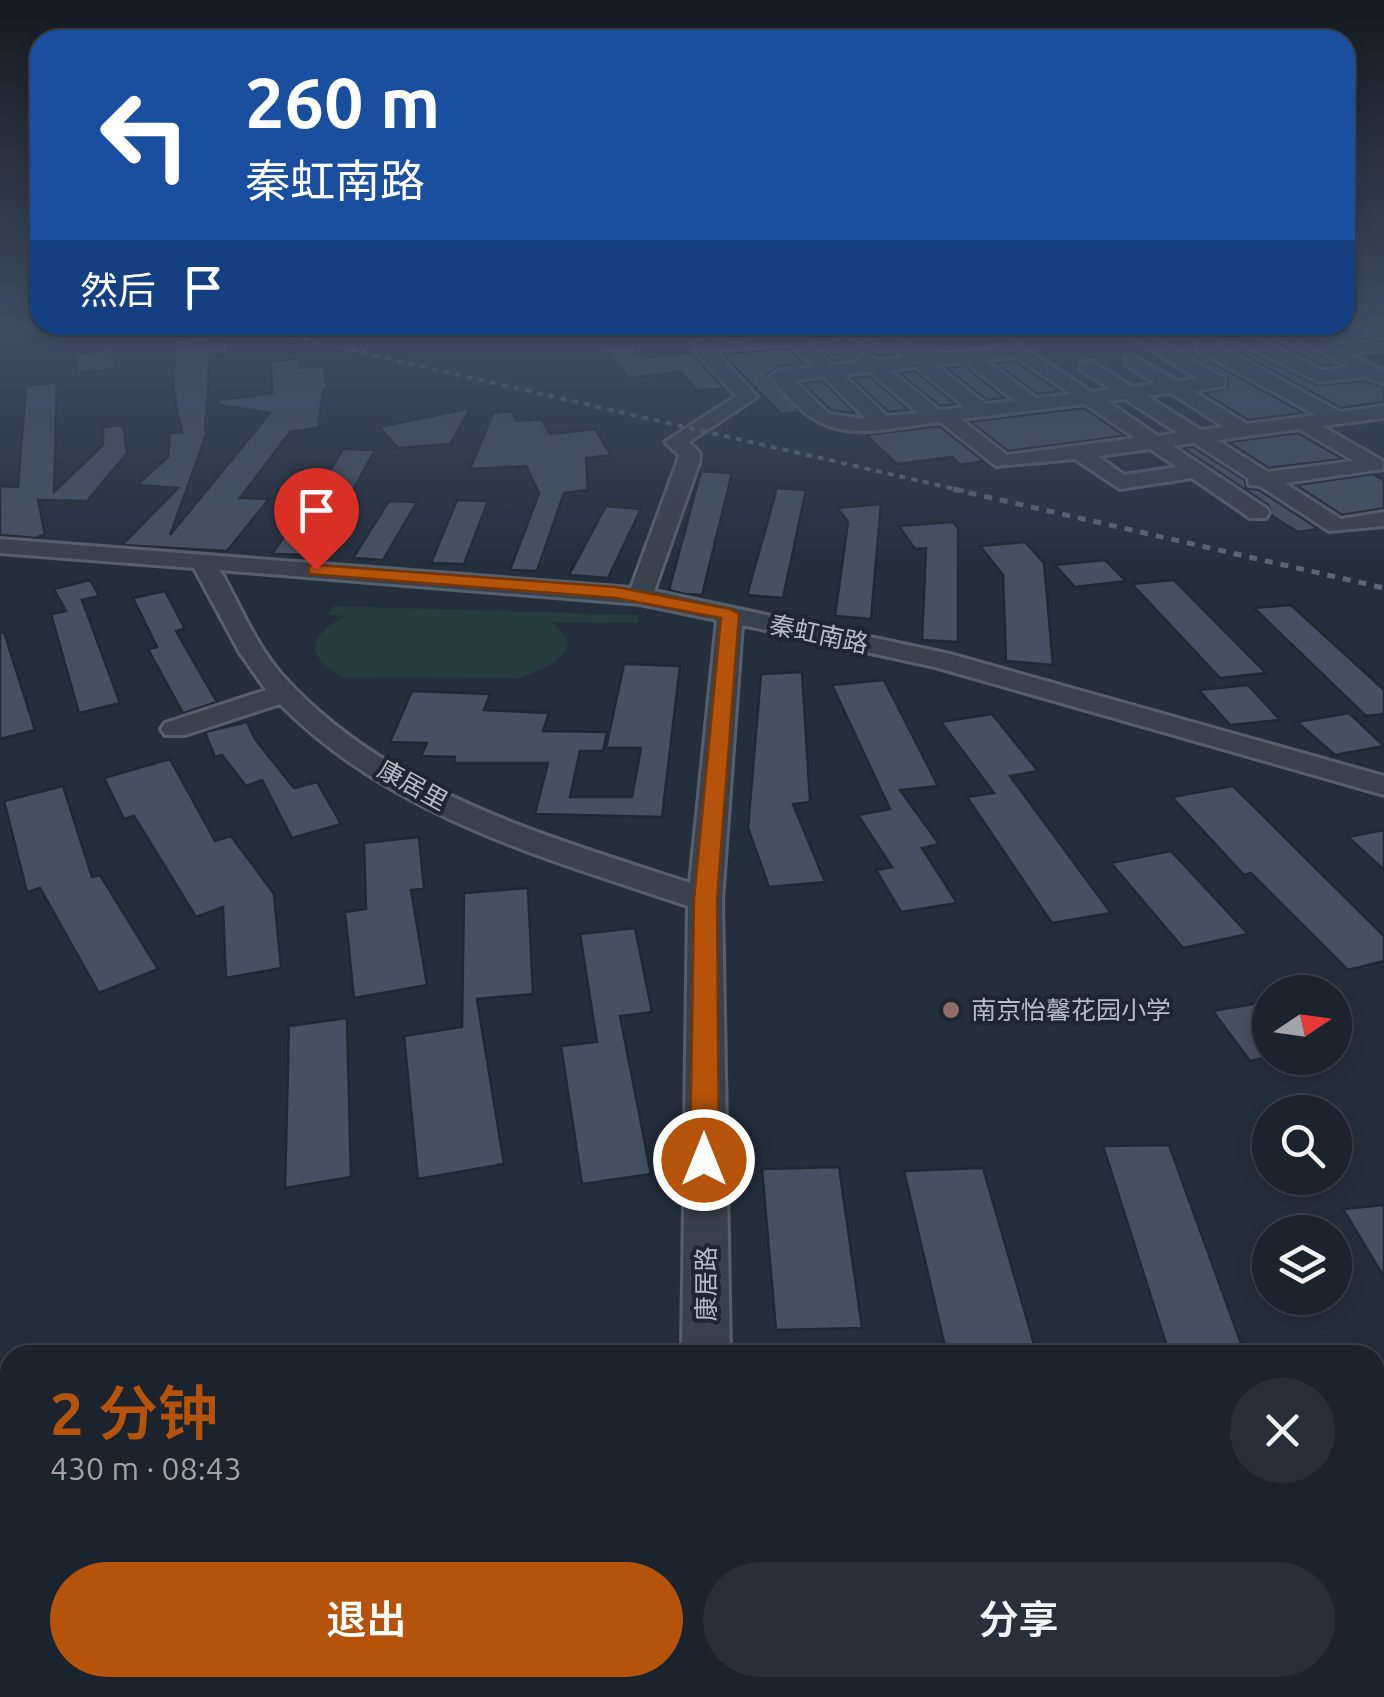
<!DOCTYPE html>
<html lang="zh">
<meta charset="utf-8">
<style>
body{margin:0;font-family:Ubuntu,"Noto Sans SC",sans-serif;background:#282f3a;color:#f1f3f6;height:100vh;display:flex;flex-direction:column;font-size:38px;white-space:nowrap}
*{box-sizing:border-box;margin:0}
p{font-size:32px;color:#a0a4aa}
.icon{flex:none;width:55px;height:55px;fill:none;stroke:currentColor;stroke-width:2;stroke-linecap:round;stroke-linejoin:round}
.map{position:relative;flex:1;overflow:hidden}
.side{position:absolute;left:0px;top:1345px;width:1385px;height:352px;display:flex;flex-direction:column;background:#1b232e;border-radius:30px 30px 0 0;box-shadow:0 5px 15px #0003,0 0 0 2px #39404a}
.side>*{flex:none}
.hud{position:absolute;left:30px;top:30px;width:1325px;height:305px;border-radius:30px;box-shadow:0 5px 15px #0003,0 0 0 2px #39404a;background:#1a4fa0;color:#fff;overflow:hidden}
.needle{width:65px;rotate:77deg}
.fabs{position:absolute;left:1252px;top:975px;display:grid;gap:20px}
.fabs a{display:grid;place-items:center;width:100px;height:100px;border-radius:50%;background:#1b232e;box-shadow:0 5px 15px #0003,0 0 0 2px #39404a;font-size:50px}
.pin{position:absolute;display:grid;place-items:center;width:85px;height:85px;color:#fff;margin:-102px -42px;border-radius:50% 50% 50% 0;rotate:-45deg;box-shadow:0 0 10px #0007}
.pin .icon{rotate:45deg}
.me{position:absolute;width:110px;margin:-55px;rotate:0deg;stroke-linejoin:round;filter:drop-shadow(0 0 8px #0008)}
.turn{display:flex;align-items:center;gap:35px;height:210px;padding:0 50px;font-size:45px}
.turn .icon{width:130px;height:130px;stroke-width:2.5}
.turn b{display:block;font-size:70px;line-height:85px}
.then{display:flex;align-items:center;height:95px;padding:0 50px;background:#0003;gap:20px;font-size:38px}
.round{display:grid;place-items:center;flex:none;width:105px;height:105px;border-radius:52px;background:#282f3a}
.headline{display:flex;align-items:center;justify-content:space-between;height:170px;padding:0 50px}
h1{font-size:60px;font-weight:600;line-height:75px;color:#b45309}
.action{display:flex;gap:20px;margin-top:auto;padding:20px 50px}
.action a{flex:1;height:115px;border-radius:60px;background:#b45309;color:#fff;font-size:40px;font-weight:600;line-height:115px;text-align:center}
.action a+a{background:#282f3a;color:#f1f3f6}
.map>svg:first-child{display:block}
.green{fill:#263c3f}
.building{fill:#455162;stroke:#1f2835;stroke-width:2.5}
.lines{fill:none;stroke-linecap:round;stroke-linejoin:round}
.minor-casing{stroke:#565f6c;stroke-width:6}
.minor{fill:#38414e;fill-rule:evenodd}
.rail-far1{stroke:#5a6575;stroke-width:4;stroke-dasharray:6 6;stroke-linecap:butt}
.rail{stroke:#5a6575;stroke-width:5;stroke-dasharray:8 8;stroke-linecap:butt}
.route{fill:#b45309;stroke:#753606;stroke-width:2.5}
.education-dot{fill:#8d6e63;stroke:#1d2633;stroke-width:4}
.labels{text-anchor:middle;stroke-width:8;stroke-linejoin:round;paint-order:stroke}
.street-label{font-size:25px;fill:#b4bcc9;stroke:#1d2633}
.poi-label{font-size:25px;fill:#b4bcc9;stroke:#1d2633;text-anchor:start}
</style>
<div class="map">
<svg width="1384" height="1697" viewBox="0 0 1384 1697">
<rect width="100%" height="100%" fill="#242f3e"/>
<path class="green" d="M333,606L638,615V623L551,622C589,650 549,667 519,678L343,677C303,656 308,636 345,616L328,615Z"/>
<g class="building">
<path d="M1253,331H1280L1336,365L1323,366Z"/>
<path d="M1314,331H1377L1384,336L1333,341Z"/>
<path d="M228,336L227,354L210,355L205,430H208L170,535L270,413L219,405V400L273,393L270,361L298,359L299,368L324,366L327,389L323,390L318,428L290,432L240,498L269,499L227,551L122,545L178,488L137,485L168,457L170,433L182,432L173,388L176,340Z"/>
<path d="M873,337L894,355L879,356L865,350L857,352L856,359L833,361L816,345Z"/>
<path d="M629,343L643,358L692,353L723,388L697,391L681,372L629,378L602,346Z"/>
<path d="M1234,344L1317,385L1366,381L1384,387V402L1341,408L1225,345Z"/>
<path d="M789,348L805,364L780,366L767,375L800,412L781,414L723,354Z"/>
<path d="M1193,348L1195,353L1304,413L1248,420L1204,393L1227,388L1228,378L1182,350Z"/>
<path d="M112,349L115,369L77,373L75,354Z"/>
<path d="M1015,361L1037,376L1060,391L1037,394L995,363Z"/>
<path d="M964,366L1005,398L987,400L946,368Z"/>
<path d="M915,371L956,404L940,406L899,373Z"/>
<path d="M869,376L909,410L888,412L852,378Z"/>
<path d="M823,381L856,414L831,410L802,383Z"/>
<path d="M57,382L54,492L103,445V427L123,425L127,453L87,501L38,500L45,534L36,538L0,535V486L18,487L26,386Z"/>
<path d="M471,408L450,444L398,448L379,427Z"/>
<path d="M1084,408L1125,436L1008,451L970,422Z"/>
<path d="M512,411L517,421L541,419L550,434L595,429L611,455L586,458L588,490L564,493L537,571L510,570L539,493L526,466L470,469L493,413Z"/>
<path d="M939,426L984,461L960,465L952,457L897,464L866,435Z"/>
<path d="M1298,433L1343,459L1269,468L1228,442Z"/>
<path d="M1193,447L1245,480L1246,488L1259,490L1319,529L1298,532L1272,516L1268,505L1183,448Z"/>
<path d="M343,449L375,450L349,497H344L307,555L272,554L305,506H309Z"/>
<path d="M701,471L732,473L702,595L685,594L669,590Z"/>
<path d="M1373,474L1384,481V508L1342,515L1296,485Z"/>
<path d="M777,488L806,490L783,598L747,595Z"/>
<path d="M457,500L488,501L464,564L431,563Z"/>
<path d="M389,501L417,502L383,560L353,558Z"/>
<path d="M881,504L871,619L835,616L848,522L837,508Z"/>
<path d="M606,506L641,509L608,578L569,575Z"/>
<path d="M953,522L958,528V642L922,640L926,548L915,549L899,526Z"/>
<path d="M1025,542L1044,563L1053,665L1006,661L1003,575L980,546Z"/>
<path d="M1105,560L1126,581L1075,587L1055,565Z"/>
<path d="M90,580L99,596L82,600L120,703L79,713L51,614L66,611L54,589Z"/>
<path d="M1174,580L1266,673L1220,678L1132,584Z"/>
<path d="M165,591L185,629L176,631L217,702L183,713L148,649L157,647L133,598Z"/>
<path d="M1291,605L1384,690V714L1366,716L1254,608Z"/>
<path d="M4,632L35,730L0,739V633Z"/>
<path d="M624,664L680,666L662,817L535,814L548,763H454L455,757L421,756L427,743L390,742L412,691L490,694L484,710L549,713L543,731L607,732L603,751H580L570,797H632L641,748H606Z"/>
<path d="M802,672L810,802L793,804L825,882L769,887L748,828L761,674Z"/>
<path d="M884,680L938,786L900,790L939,844L922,848L957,903L901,912L876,870L892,867L858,815L890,809L832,685Z"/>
<path d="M1248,685L1280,720L1230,725L1199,690Z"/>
<path d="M1349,713L1384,746L1335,755L1297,722Z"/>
<path d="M992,714L1038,771L1010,776L1111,913L1052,923L967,797L994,793L941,722Z"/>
<path d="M247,722L255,739L294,788L317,782L341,824L292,838L262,780L246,786L222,755L215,757L205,732Z"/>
<path d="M170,759L215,841L231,836L274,894L281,968L226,978L223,907L196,917L134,816L124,819L104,778Z"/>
<path d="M63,786L92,877L100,875L158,969L99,993L40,888L27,892L4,801Z"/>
<path d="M1233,786L1384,936V961L1348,970L1251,873L1244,875L1172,797Z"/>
<path d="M1384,830V870L1348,837Z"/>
<path d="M419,837L424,889L411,890L427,985L354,998L345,912L366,909L364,843Z"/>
<path d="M1171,851L1248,934L1183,948L1111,863Z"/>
<path d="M528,888L533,994L477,999L504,1164L418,1179L404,1036L462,1027L464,893Z"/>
<path d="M635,928L652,1012L620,1016L651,1174L582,1184L561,1046L597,1042L580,934Z"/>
<path d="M1270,1001V1057L1250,1061L1213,1011Z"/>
<path d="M347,1018L351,1177L285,1188L289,1026Z"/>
<path d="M1169,1145L1243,1349L1168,1350L1103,1146Z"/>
<path d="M839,1167L862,1328L776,1330L762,1169Z"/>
<path d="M983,1168L1036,1351L947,1355L904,1171Z"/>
<path d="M1384,1205V1277L1343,1209Z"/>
</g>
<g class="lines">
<g class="minor-casing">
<g id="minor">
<path d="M815,331H877L868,336L808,342L832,365L859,362L860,355L866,354L878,360L904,358L878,337L877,331H892L924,356L1003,347L992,338L1001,333L1092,392L1111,389L1081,370V362H1093L1132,387L1156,384L1126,365V357L1132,356L1178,381L1198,379L1121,331H1142L1224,378V386L1193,391L1247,424L1316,415L1197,350L1198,334L1245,331L1322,370L1349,368L1284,331H1306L1332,345L1384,340V350L1349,354L1384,371V384L1366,377L1319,382L1235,340L1212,342L1340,412L1384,406V418L1322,426L1383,461V469L1285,483L1341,519L1384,512V526L1329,531L1260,486L1249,485L1248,478L1194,443L1173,446L1266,508L1269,513L1266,518H1250L1192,478L1120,489L1075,459L996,466L940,422C859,432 826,449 771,376L780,370L814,367L790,344L715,351L757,397L689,442L700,453L699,463L654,591L950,654L1384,776V795L935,667L742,625L722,900L730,1355H682L688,906C544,858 389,815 280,704L185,735H165L161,729L165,723L266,690L240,653L194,568L0,553V539L631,588L677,463L679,455L665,442L736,396L695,351V343ZM1016,357L1071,394L1036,398L985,360ZM965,362L1015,401L986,404L936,365ZM916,367L965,407L939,410L890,370ZM870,372L918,413L887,416L843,375ZM824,377L866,419L829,414L794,380ZM1171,393L1224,427L1201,430L1147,396ZM1125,399L1178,433L1158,436L1107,401ZM1085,404L1135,438L1007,455L961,419ZM1299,429L1354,461L1268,472L1217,440ZM1150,449L1177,467L1124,475L1098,456ZM220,570L640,604L717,620L690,883C546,836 387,792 282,675C255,644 240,605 220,570Z"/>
<path d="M680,1688H737L738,1697H680Z"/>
</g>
</g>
<use href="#minor" class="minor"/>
<path class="rail-far1" d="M268,331L964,491"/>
<path class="rail" d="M953,489L1384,588"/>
</g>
<linearGradient id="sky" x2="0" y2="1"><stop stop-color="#141a22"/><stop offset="0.58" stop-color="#3f4d63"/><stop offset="1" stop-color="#3f4d63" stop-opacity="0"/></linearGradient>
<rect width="1384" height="568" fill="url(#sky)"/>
<path class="route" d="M316,565L616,587L730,609L739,614L717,900L719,1160L715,1168L704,1171L694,1168L690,1160L694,900L721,618L616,598L309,574V566Z"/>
<circle class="education-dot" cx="951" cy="1010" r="10"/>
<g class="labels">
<g class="street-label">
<text transform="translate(819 634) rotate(12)" y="9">秦虹南路</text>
<text transform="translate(413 785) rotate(29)" y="9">康居里</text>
<text transform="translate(706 1284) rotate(-90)" y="9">康居路</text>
</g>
<g class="poi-label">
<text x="971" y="1019">南京怡馨花园小学</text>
</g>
</g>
</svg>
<div class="fabs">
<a><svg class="needle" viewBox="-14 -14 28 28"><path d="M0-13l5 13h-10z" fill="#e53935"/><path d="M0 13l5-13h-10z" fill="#a0a4aa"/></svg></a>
<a><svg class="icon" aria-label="search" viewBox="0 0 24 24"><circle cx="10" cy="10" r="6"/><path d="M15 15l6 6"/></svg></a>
<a><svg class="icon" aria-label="layers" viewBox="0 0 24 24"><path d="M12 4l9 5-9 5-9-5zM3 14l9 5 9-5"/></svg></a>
</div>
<div class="pin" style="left:316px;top:570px;background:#d93025"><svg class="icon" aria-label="arrive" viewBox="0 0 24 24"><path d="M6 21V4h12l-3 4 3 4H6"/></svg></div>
<svg class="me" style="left:704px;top:1160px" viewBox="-20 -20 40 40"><circle r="17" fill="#b45309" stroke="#fff" stroke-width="3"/><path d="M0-11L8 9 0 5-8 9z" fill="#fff"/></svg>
<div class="hud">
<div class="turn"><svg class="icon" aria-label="left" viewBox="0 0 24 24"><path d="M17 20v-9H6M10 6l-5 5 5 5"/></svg><div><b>260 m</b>秦虹南路</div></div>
<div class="then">然后<svg class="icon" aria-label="arrive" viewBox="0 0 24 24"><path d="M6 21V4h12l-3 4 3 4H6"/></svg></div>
</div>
<section class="side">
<div class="headline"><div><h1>2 分钟</h1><p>430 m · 08:43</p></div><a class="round"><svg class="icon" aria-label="close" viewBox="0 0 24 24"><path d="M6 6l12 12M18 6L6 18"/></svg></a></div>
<div class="action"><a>退出</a><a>分享</a></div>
</section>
</div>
